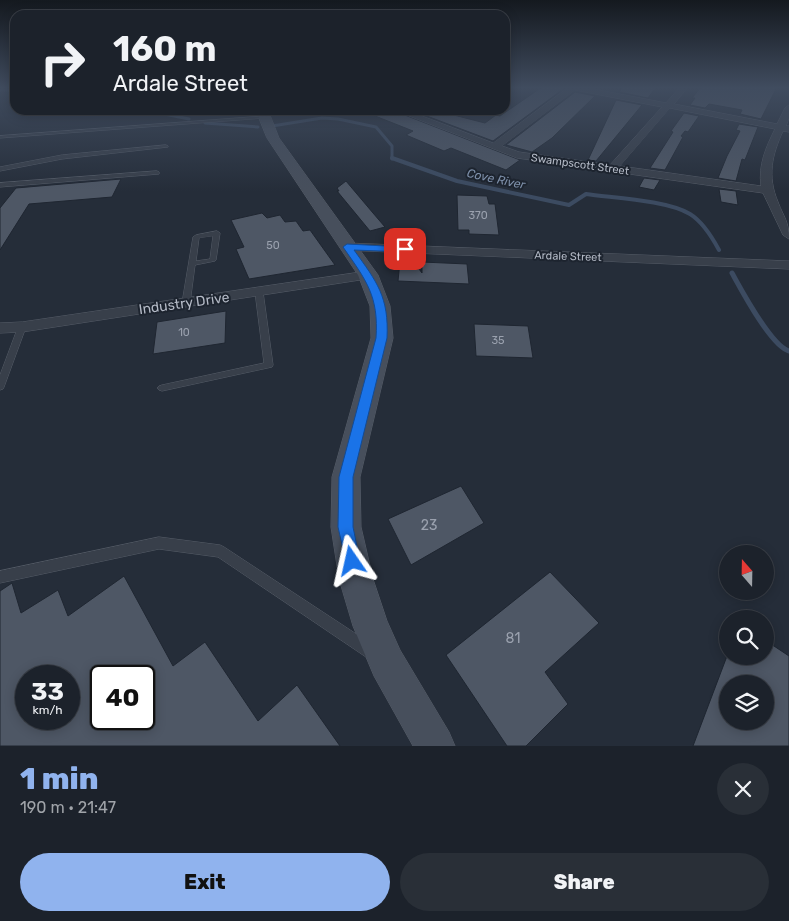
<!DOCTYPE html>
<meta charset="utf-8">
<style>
body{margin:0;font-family:Rubik,sans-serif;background:#292f37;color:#f1f3f6;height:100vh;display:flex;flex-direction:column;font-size:19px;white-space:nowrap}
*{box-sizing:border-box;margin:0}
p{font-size:16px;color:#a0a4a9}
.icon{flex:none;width:28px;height:28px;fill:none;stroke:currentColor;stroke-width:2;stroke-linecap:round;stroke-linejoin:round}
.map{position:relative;height:746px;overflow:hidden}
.side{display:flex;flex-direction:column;background:#1c222b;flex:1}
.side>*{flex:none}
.guide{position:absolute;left:10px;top:10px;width:500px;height:105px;border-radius:15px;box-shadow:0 2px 12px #0003,0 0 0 1px #3a3f47;background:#1c222b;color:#f1f3f6;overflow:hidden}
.needle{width:32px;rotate:340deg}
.controls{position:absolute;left:719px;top:545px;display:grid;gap:10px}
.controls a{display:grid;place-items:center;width:55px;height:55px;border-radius:50%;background:#1c222b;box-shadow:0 2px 12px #0003,0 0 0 1px #3a3f47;font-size:25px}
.speed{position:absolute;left:15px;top:665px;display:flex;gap:10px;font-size:25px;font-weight:700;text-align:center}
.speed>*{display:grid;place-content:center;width:65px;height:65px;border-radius:50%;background:#1c222b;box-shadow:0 2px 12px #0003,0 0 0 1px #3a3f47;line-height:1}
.speed small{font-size:12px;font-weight:400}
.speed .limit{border:2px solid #111;border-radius:8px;background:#fff;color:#111}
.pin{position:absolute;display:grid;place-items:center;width:42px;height:42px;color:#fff;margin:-21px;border-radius:10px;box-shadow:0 2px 8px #0006}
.me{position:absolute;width:55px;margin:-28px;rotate:349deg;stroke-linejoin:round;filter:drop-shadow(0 0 4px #0008)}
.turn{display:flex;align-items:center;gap:18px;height:105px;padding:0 20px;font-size:22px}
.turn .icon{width:65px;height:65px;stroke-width:2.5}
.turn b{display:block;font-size:35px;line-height:42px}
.round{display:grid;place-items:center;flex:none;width:52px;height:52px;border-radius:26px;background:#292f37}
.head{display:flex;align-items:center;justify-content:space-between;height:85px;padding:0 20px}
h1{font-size:30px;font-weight:800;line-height:38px;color:#90b3ee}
.primary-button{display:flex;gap:10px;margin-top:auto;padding:10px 20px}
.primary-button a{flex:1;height:58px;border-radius:30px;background:#90b3ee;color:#111;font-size:20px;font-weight:800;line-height:58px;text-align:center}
.primary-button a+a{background:#292f37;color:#f1f3f6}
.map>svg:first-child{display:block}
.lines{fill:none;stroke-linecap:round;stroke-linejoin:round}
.stream-far2{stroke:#3c4b61;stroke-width:3}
.stream-far1{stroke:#3c4b61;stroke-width:4}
.stream{stroke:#3c4b61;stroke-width:5}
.building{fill:#4e5765;stroke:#1f2631;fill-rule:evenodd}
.lane-casing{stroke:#565d68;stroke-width:1}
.street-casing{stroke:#565d68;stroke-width:1}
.secondary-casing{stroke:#565d68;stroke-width:1}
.lane{fill:#383f4a;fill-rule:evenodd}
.street{fill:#383f4a;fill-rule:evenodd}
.secondary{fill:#474f5c;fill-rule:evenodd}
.route{fill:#1a73e8;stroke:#114b97}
.labels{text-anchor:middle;stroke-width:4;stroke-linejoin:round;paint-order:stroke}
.far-street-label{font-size:11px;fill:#b4bac6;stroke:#1d242f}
.number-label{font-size:11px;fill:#9aa1ae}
.far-water-label{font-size:12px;font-style:italic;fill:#7e90aa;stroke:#1d242f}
.street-label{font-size:14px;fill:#b4bac6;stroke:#1d242f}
.near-number-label{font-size:14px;fill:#9aa1ae}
</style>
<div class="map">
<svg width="789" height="746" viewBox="0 0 789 746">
<rect width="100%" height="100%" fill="#252d39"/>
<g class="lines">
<g class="stream-far2">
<path d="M0,90H15"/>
<path d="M145,110L189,119"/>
<path d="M205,123L258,127"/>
<path d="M272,126L322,118L338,119L376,127L392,146V159"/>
</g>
<path class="stream-far1" d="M392,158L457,181L569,205L586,194C613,198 667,200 690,214C703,222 712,237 719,250"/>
<path class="stream" d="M732,273C742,291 771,346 789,351"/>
</g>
<g class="building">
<path d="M542,87H566L493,141L411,110H434L485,123L496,115L500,116Z"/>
<path d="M622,87H656L648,98L619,92Z"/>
<path d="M701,87H777L761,119L740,114L742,110L709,104L705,108L690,105L695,98H692Z"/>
<path d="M575,92L595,96L552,138L532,152L506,145Z"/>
<path d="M616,100L642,105L596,161L588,160Z"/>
<path d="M360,110H392L520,160L506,170L451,148L444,151L406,135L413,131Z"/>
<path d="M684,113L699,116L688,132L685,131L681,136L683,137L665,170L650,168L673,132L671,131Z"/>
<path d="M739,124L758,127L745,160L742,159L736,181L718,178L727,156L740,131L736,130Z"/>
<path d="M644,178L660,180L654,190L639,187Z"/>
<path d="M121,179L112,197L29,204L0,250V208L16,188Z"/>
<path d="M346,181L373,213L385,227L370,231L337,191H339L337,188Z"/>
<path d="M719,189L736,191L738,205L721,202Z"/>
<path d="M457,195L487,196L489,204H495L499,235L469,234V230H458Z"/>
<path d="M262,213L267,218L280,215L285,222L296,221L303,231L310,230L335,265L249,279L236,249L244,247L231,220Z"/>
<path d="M400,261H413L422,273V262L467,264L469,284L398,281Z"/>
<path d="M226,311L225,343L153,354L157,322Z"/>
<path d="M474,324L528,326L533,358L476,356Z"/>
<path d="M461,486L484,523L411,565L388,519Z"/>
<path d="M550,572L599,623L545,672L568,704L526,746H507L446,655Z"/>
<path d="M124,576L173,666L205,642L258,721L297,685L340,746H0V591L12,583L21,613L58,590L68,616ZM26,676H69V719H26ZM101,676H144V719H101Z"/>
<path d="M765,640L789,656V746H693L727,656H765ZM728,684H765V721H728Z"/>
</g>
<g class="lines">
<g class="lane-casing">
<g id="lane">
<path d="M267,116L265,118L0,138V136Z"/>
<path d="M166,145L168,146V147L62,159L0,171V167L62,155Z"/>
<path d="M157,171L159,172V174L0,187V183Z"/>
<path d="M217,231L220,233L216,260L215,261L195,265L190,303L189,305H183L182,303L193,237L196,235ZM213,236L210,259L196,261L199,238Z"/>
<path d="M256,290H262L263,292L273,365L272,367L162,391L159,390L157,388L159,386L162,385L264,363L255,292Z"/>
<path d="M22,324L26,327L4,387L3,389L0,390V375L18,327Z"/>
<path d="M159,537L220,545L224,547L376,647L378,652L376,657L371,659L366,657L218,557L159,549L0,583V571Z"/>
</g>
</g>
<g class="street-casing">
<g id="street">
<path d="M569,87H583L666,103L680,87H688L674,104L777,124L785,108L789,105V118L786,126H789V132L783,131C772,155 767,176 778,202C784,218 789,221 789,239L783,235L763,193L517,158L394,110H406L493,143ZM575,90L662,107L610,165L519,152L502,146ZM670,108L775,129C766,147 758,165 761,186L620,166Z"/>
<path d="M347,243L789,261V269L342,250L340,247L342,244Z"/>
<path d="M368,271L373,272L375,275L373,278L22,332L0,333V323L22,322Z"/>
</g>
</g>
<g class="secondary-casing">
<path id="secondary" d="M256,110H268L279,138L378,275L390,306L393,338L360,477L361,527L373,579L387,621L400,650L449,732L455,746H413L374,676L353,626L339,579L331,527L332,477L371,338L370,306L358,275L267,138Z"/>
</g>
<use href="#lane" class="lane"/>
<use href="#street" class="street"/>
<use href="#secondary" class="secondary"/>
</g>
<linearGradient id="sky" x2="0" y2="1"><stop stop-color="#14191f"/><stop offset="0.46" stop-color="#404c5f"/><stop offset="1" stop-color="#404c5f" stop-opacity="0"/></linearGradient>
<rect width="789" height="191" fill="url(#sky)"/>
<path class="route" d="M347,244L405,247L409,249L405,252L354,250C377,282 389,297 387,338L353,477V527L360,561L358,567L352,569L347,567L338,527L339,477L376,338C379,296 366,280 343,247Z"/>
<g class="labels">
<g class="far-street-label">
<text transform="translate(580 164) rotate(8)" y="4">Swampscott Street</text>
<text transform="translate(568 256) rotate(2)" y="4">Ardale Street</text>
</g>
<g class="number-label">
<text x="478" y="219">370</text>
<text x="273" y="249">50</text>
<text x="184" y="336">10</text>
<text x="498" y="344">35</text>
</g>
<g class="far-water-label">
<text transform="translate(496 179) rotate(12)" y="4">Cove River</text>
</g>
<g class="street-label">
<text transform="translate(184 303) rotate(-8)" y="5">Industry Drive</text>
</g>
<g class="near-number-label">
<text x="429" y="530">23</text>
<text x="513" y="643">81</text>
</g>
</g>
</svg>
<div class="controls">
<a><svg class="needle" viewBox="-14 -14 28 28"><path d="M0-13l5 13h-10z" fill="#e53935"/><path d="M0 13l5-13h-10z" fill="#a0a4a9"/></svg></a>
<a><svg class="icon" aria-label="search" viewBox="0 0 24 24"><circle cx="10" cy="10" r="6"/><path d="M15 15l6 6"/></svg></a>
<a><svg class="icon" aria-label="layers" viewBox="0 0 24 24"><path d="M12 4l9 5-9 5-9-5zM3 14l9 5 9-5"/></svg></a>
</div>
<div class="speed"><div>33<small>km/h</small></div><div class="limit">40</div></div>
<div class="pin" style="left:405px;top:249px;background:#d93025"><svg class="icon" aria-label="arrive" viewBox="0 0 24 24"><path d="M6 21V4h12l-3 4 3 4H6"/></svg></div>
<svg class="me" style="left:352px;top:561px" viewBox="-20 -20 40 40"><path d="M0-17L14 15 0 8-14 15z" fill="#1a73e8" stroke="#fff" stroke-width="4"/></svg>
<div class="guide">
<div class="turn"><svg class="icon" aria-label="right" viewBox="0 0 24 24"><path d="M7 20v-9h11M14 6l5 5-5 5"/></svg><div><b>160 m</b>Ardale Street</div></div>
</div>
</div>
<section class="side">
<div class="head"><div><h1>1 min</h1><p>190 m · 21:47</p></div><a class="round"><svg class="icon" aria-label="close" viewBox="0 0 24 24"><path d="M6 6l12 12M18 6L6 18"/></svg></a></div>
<div class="primary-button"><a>Exit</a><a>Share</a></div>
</section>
